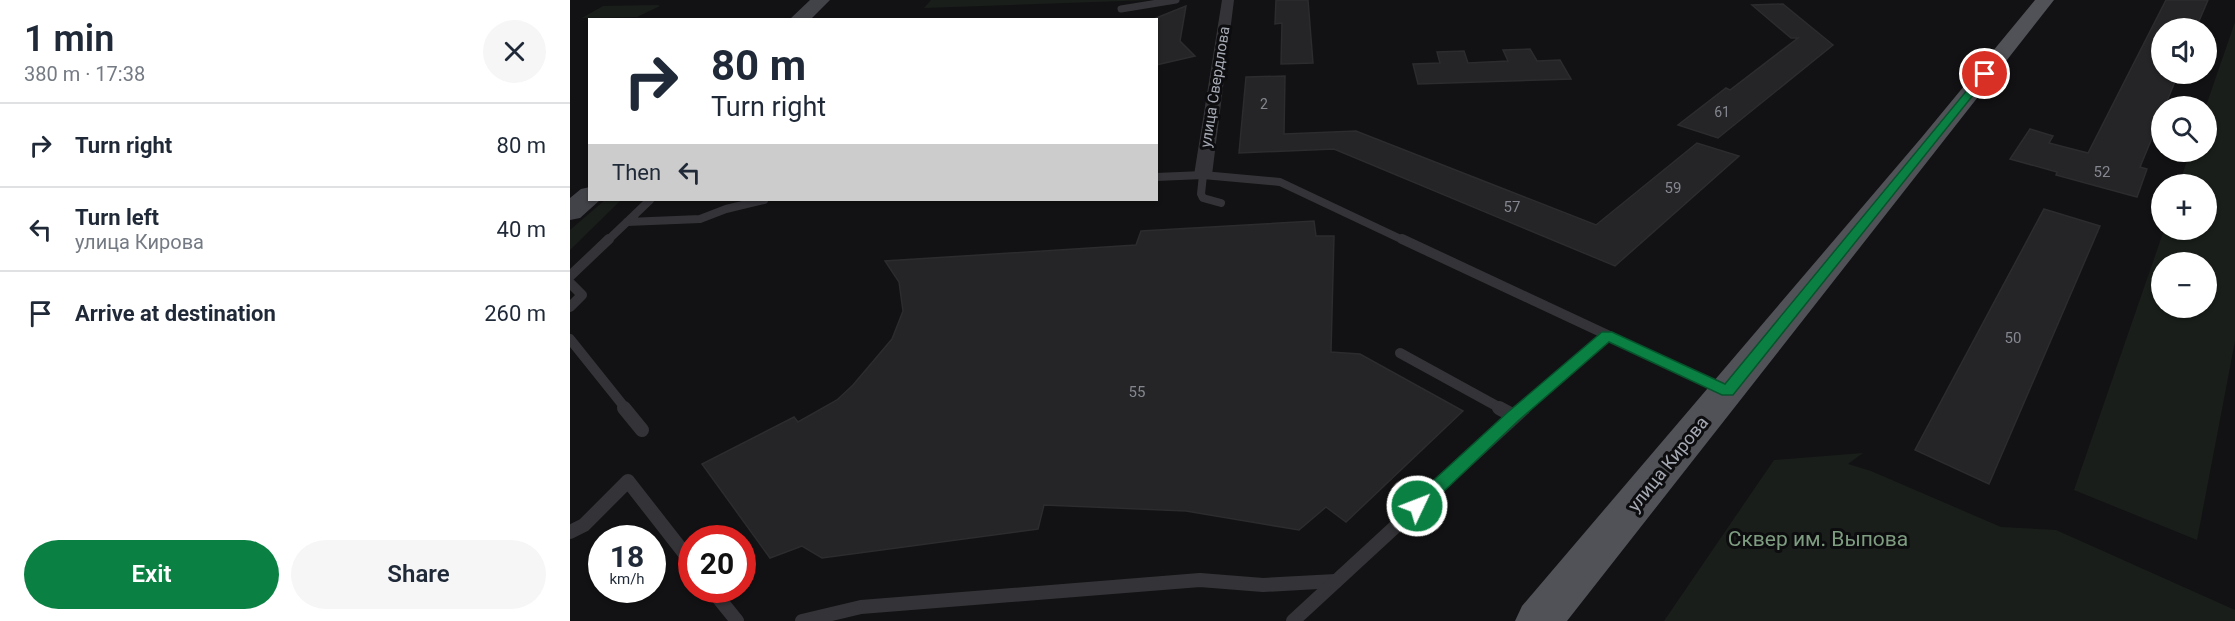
<!DOCTYPE html>
<meta charset="utf-8">
<style>
body{margin:0;font-family:Roboto,sans-serif;background:#f6f6f7;color:#1f2937;height:100vh;display:flex;flex-direction:column;font-size:22px;white-space:nowrap}
*{box-sizing:border-box;margin:0}
p{font-size:20px;color:#747a83}
.icon{flex:none;width:33px;height:33px;fill:none;stroke:currentColor;stroke-width:2;stroke-linecap:round;stroke-linejoin:round}
.map{position:relative;flex:1;overflow:hidden}
.side{display:flex;flex-direction:column;background:#fff;width:570px}
.side>*{flex:none}
.banner{position:absolute;left:18px;top:18px;width:570px;height:183px;border-radius:0px;box-shadow:0 2px 4px #0004;background:#fff;color:#1f2937;overflow:hidden}
.controls{position:absolute;left:1581px;top:18px;display:grid;gap:12px}
.controls a{display:grid;place-items:center;width:66px;height:66px;border-radius:50%;background:#fff;box-shadow:0 2px 4px #0004;font-size:30px}
.speed{position:absolute;left:18px;top:525px;display:flex;gap:12px;font-size:30px;font-weight:700;text-align:center}
.speed>*{display:grid;place-content:center;width:78px;height:78px;border-radius:50%;background:#fff;box-shadow:0 2px 4px #0004;line-height:1}
.speed small{font-size:15px;font-weight:400}
.speed .limit{border:9px solid #d22;background:#fff;color:#111}
.pin{position:absolute;display:grid;place-items:center;width:51px;height:51px;color:#fff;margin:-26px;border:3px solid #fff;border-radius:50%;box-shadow:0 2px 6px #0007}
.me{position:absolute;width:66px;margin:-33px;rotate:47deg;stroke-linejoin:round;filter:drop-shadow(0 0 4px #0008)}
.turn{display:flex;align-items:center;gap:21px;height:126px;padding:0 24px;font-size:27px}
.turn .icon{width:78px;height:78px;stroke-width:2.5}
.turn b{display:block;font-size:42px;line-height:51px}
.then{display:flex;align-items:center;height:57px;padding:0 24px;background:#0003;gap:12px;font-size:22px}
.round{display:grid;place-items:center;flex:none;width:63px;height:63px;border-radius:32px;background:#f6f6f7}
.head{display:flex;align-items:center;justify-content:space-between;height:102px;padding:0 24px}
h1{font-size:36px;font-weight:600;line-height:45px}
.action{display:flex;gap:12px;margin-top:auto;padding:12px 24px}
.action a{flex:1;height:69px;border-radius:36px;background:#0b8043;color:#fff;font-size:24px;font-weight:600;line-height:69px;text-align:center}
.action a+a{background:#f6f6f7;color:#1f2937}
ul{padding:0;list-style:none}
li{display:flex;align-items:center;gap:18px;height:84px;padding:0 24px;border-top:2px solid #e0e1e3}
li div{flex:1}
li b{display:block;font-size:22px}
li em{font-style:normal}
main{display:flex;flex:1;min-height:0}
.map>svg:first-child{display:block}
.green{fill:#191e1a;fill-rule:evenodd}
.building{fill:#252527;stroke:#2c2c2f;stroke-width:1.5}
.lines{fill:none;stroke-linecap:round;stroke-linejoin:round}
.service-far3{stroke:#343438;stroke-width:7}
.service-far2{stroke:#343438;stroke-width:8}
.service-far1{stroke:#343438;stroke-width:10}
.service{stroke:#343438;stroke-width:14}
.minor{fill:#343438;fill-rule:evenodd}
.secondary{fill:#424348;fill-rule:evenodd}
.primary{fill:#505257;fill-rule:evenodd}
.route{fill:#0b8043;stroke:#07532c;stroke-width:1.5}
.labels{text-anchor:middle;stroke-width:6;stroke-linejoin:round;paint-order:stroke}
.far-number-label{font-size:14px;fill:#84878f}
.far-street-label{font-size:15px;fill:#a5a9b3;stroke:#0d0d0f}
.number-label{font-size:15px;fill:#84878f}
.street-label{font-size:18px;fill:#a5a9b3;stroke:#0d0d0f}
.near-park-label{font-size:21px;fill:#7e9c80;stroke:#0d0d0f}
</style>
<main>
<section class="side">
<div class="head"><div><h1>1 min</h1><p>380 m · 17:38</p></div><a class="round"><svg class="icon" aria-label="close" viewBox="0 0 24 24"><path d="M6 6l12 12M18 6L6 18"/></svg></a></div>
<ul>
<li><svg class="icon" aria-label="right" viewBox="0 0 24 24"><path d="M7 20v-9h11M14 6l5 5-5 5"/></svg><div><b>Turn right</b></div><em>80 m</em></li>
<li><svg class="icon" aria-label="left" viewBox="0 0 24 24"><path d="M17 20v-9H6M10 6l-5 5 5 5"/></svg><div><b>Turn left</b><p>улица Кирова</p></div><em>40 m</em></li>
<li><svg class="icon" aria-label="arrive" viewBox="0 0 24 24"><path d="M6 21V4h12l-3 4 3 4H6"/></svg><div><b>Arrive at destination</b></div><em>260 m</em></li>
</ul>
<div class="action"><a>Exit</a><a>Share</a></div>
</section>
<div class="map">
<svg width="1665" height="621" viewBox="0 0 1665 621">
<rect width="100%" height="100%" fill="#121214"/>
<g class="green">
<path d="M361,0H581L354,8Z"/>
<path d="M33,6L87,5L90,6L67,17L12,18Z"/>
<path d="M1665,22V341L1627,540L1504,490L1594,230H1636V184H1609L1620,152H1636V106ZM1636,262V308H1592V262Z"/>
<path d="M35,200H51L0,250V230Z"/>
<path d="M1293,453L1278,464L1301,471L1431,527L1486,530L1665,610V621H1094L1204,460Z"/>
</g>
<g class="building">
<path d="M706,0H738L743,63L711,64L712,23L705,24Z"/>
<path d="M1596,0H1638L1626,28H1592V74H1608L1595,106H1592V114L1570,167L1577,169L1567,197L1486,175L1487,172L1440,159L1460,129L1483,136L1479,143L1518,153Z"/>
<path d="M1213,4L1263,45L1148,138L1108,125L1156,88L1160,90L1228,38H1221L1182,5Z"/>
<path d="M616,6L610,41L625,56L586,65V18Z"/>
<path d="M960,49L967,61L990,60L1001,79L848,84L843,64L870,63L867,52L894,51L898,63L938,61L933,50Z"/>
<path d="M715,76L714,134L786,131L1026,225L1127,143L1169,156L1045,266L764,149L669,153L676,77Z"/>
<path d="M1474,209L1530,226L1419,484L1345,450Z"/>
<path d="M744,221L746,236H764L761,352L790,354L893,411L776,522L756,507L729,530L616,511L474,505L468,529L252,558L232,546L200,558L132,464L224,417L228,422L267,400L283,385L322,339L333,311L329,282L315,261L566,245L571,231Z"/>
</g>
<g class="lines">
<path class="service-far3" d="M551,9L606,0"/>
<g class="service-far2">
<path d="M633,175L631,194L633,198L651,203"/>
<path d="M586,177L633,175L710,182L835,241"/>
<path d="M80,200L57,222L130,219L156,209L194,200"/>
<path d="M37,241L57,222"/>
</g>
<g class="service-far1">
<path d="M832,239L1155,390"/>
<path d="M0,276L39,239"/>
<path d="M0,283L12,295L0,307"/>
<path d="M0,339L56,409"/>
<path d="M830,353L932,409"/>
<path d="M952,409L1037,336"/>
</g>
<g class="service">
<path d="M54,408L72,430"/>
<path d="M929,408L944,416"/>
<path d="M0,532L14,525L58,481L122,563"/>
<path d="M142,590L167,621"/>
<path d="M232,621L291,607L630,580L693,585L766,581"/>
<path d="M723,621L954,408"/>
</g>
<path class="minor" d="M652,0H664L642,175L639,179H627L624,175Z"/>
<g class="secondary">
<path d="M240,0H260L240,20H219Z"/>
<path d="M20,187V200H30L10,218L0,220V198L11,189Z"/>
</g>
<path class="primary" d="M1465,0H1484L997,621H945L952,606L1352,137Z"/>
</g>
<path class="route" d="M1412,72L1420,74L1163,395H1152L1039,342L949,420L853,511L847,513L841,511L838,506L841,501L938,412L1032,332H1042L1155,384Z"/>
<g class="labels">
<g class="far-number-label">
<text x="694" y="109">2</text>
<text x="1152" y="117">61</text>
</g>
<g class="far-street-label">
<text transform="translate(645 87) rotate(-81)" y="5">улица Свердлова</text>
</g>
<g class="number-label">
<text x="1532" y="177">52</text>
<text x="1103" y="193">59</text>
<text x="942" y="212">57</text>
<text x="1443" y="343">50</text>
<text x="567" y="397">55</text>
</g>
<g class="street-label">
<text transform="translate(1098 464) rotate(-51)" y="6">улица Кирова</text>
</g>
<g class="near-park-label">
<text x="1248" y="546">Сквер им. Выпова</text>
</g>
</g>
</svg>
<div class="controls">
<a><svg class="icon" aria-label="sound" viewBox="0 0 24 24"><path d="M4 9h4l5-4v14l-5-4H4zM17 9q2 3 0 6"/></svg></a>
<a><svg class="icon" aria-label="search" viewBox="0 0 24 24"><circle cx="10" cy="10" r="6"/><path d="M15 15l6 6"/></svg></a>
<a>+</a>
<a>−</a>
</div>
<div class="speed"><div>18<small>km/h</small></div><div class="limit">20</div></div>
<div class="pin" style="left:1415px;top:74px;background:#d93025"><svg class="icon" aria-label="arrive" viewBox="0 0 24 24"><path d="M6 21V4h12l-3 4 3 4H6"/></svg></div>
<svg class="me" style="left:847px;top:506px" viewBox="-20 -20 40 40"><circle r="17" fill="#0b8043" stroke="#fff" stroke-width="3"/><path d="M0-11L8 9 0 5-8 9z" fill="#fff"/></svg>
<div class="banner">
<div class="turn"><svg class="icon" aria-label="right" viewBox="0 0 24 24"><path d="M7 20v-9h11M14 6l5 5-5 5"/></svg><div><b>80 m</b>Turn right</div></div>
<div class="then">Then<svg class="icon" aria-label="left" viewBox="0 0 24 24"><path d="M17 20v-9H6M10 6l-5 5 5 5"/></svg></div>
</div>
</div>
</main>
